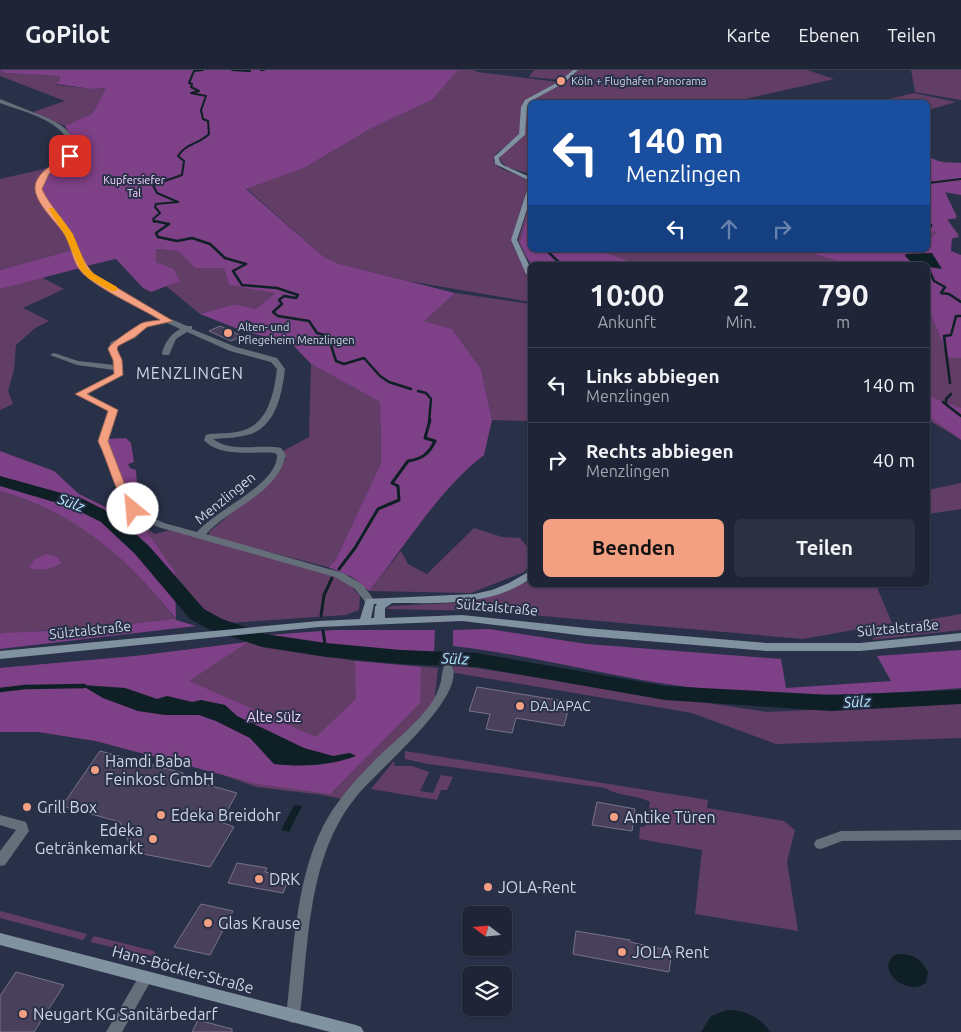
<!DOCTYPE html>
<html lang="de">
<meta charset="utf-8">
<style>
body{margin:0;font-family:Ubuntu,sans-serif;background:#2c3142;color:#f1f3f6;height:100vh;display:flex;flex-direction:column;font-size:19px;white-space:nowrap}
*{box-sizing:border-box;margin:0}
p{font-size:16px;color:#a1a5ad}
.icon{flex:none;width:28px;height:28px;fill:none;stroke:currentColor;stroke-width:2;stroke-linecap:round;stroke-linejoin:round}
.map{position:relative;flex:1;overflow:hidden}
.sheet{position:absolute;left:528px;top:192px;width:402px;height:325px;display:flex;flex-direction:column;background:#1f2537;border-radius:8px;box-shadow:0 1px 4px #0004,0 0 0 1px #3c4252}
.sheet>*{flex:none}
.banner{position:absolute;left:528px;top:30px;width:402px;height:152px;border-radius:8px;box-shadow:0 1px 4px #0004,0 0 0 1px #3c4252;background:#1a4fa0;color:#fff;overflow:hidden}
.needle{width:32px;rotate:286deg}
.buttons{position:absolute;left:462px;top:836px;display:grid;gap:10px}
.buttons a{display:grid;place-items:center;width:50px;height:50px;border-radius:8px;background:#1f2537;box-shadow:0 1px 4px #0004,0 0 0 1px #3c4252;font-size:25px}
.pin{position:absolute;display:grid;place-items:center;width:42px;height:42px;color:#fff;margin:-21px;border-radius:10px;box-shadow:0 2px 8px #0006}
.me{position:absolute;width:55px;margin:-28px;rotate:332deg;stroke-linejoin:round;filter:drop-shadow(0 0 4px #0008)}
.turn{display:flex;align-items:center;gap:18px;height:105px;padding:0 15px;font-size:22px}
.turn .icon{width:65px;height:65px;stroke-width:2.5}
.turn b{display:block;font-size:35px;line-height:42px}
.lanes{display:flex;align-items:center;height:48px;padding:0 15px;background:#0003;justify-content:center;gap:25px;direction:ltr}
.lanes .off{opacity:.35}
.eta{display:flex;justify-content:space-evenly;align-items:center;height:85px;text-align:center}
.eta b{font-size:30px;font-weight:700;line-height:35px}
.cta{display:flex;gap:10px;margin-top:auto;padding:10px 15px}
.cta a{flex:1;height:58px;border-radius:8px;background:#f39f82;color:#111;font-size:20px;font-weight:700;line-height:58px;text-align:center}
.cta a+a{background:#2c3142;color:#f1f3f6}
ul{padding:0;list-style:none}
li{display:flex;align-items:center;gap:15px;height:75px;padding:0 15px;border-top:1px solid #3c4252}
li div{flex:1}
li b{display:block;font-size:19px}
li em{font-style:normal}
header{display:flex;align-items:center;gap:30px;box-sizing:border-box;height:70px;padding:0 25px;background:#1f2537;border-bottom:1px solid #3c4252}
header strong{font-size:24px}
nav{display:flex;gap:28px;margin-inline-start:auto;font-size:18px}
.map>svg:first-child{display:block}
.green{fill:#623e67}
.forest{fill:#7e4086;fill-rule:evenodd}
.water{fill:#0e2025}
.lines{fill:none;stroke-linecap:round;stroke-linejoin:round}
.stream-far3{stroke:#0e2025;stroke-width:2}
.stream-far2{stroke:#0e2025;stroke-width:2.5}
.stream-far1{stroke:#0e2025;stroke-width:3}
.stream{stroke:#0e2025;stroke-width:4.5}
.river{fill:#0e2025;fill-rule:evenodd}
.building{fill:#49415c;stroke:#78718e}
.street{fill:#646f79;fill-rule:evenodd}
.secondary{fill:#8091a0;fill-rule:evenodd}
.route{fill:#f39f82;stroke:#9e6754}
.slow{fill:#f59e0b}
.poi-dot{fill:#f39f82;stroke:#293149;stroke-width:2}
.labels{text-anchor:middle;stroke-width:4;stroke-linejoin:round;paint-order:stroke}
.far-poi-label{font-size:11px;fill:#cfd5e4;stroke:#293149;text-anchor:start}
.far-park-label{font-size:11px;fill:#f8d6fc;stroke:#293149}
.street-label{font-size:14px;fill:#cfd5e4;stroke:#293149}
.poi-label{font-size:14px;fill:#cfd5e4;stroke:#293149;text-anchor:start}
.park-label{font-size:14px;fill:#f8d6fc;stroke:#293149}
.water-label{font-size:15px;font-style:italic;fill:#b3edff;stroke:#293149}
.quarter-label{font-size:16px;letter-spacing:1px;fill:#cfd5e4;stroke:#293149}
.near-poi-label{font-size:16px;fill:#cfd5e4;stroke:#293149;text-anchor:start}
.near-street-label{font-size:16px;fill:#cfd5e4;stroke:#293149}
</style>
<header>
<strong>GoPilot</strong>
<nav><a>Karte</a><a>Ebenen</a><a>Teilen</a></nav>
</header>
<div class="map">
<svg width="961" height="962" viewBox="0 0 961 962">
<rect width="100%" height="100%" fill="#293149"/>
<g class="green">
<path d="M0,0L5,3L59,6L60,10L56,15L92,19L106,18L93,43L65,56L33,42L65,31L0,6Z"/>
<path d="M457,0H474L477,2L558,12L523,32L519,65L497,83L493,90C498,102 519,102 529,112L511,171L530,211V232L408,211L340,194L324,187L246,118L304,98L372,58L432,30Z"/>
<path d="M534,0H574L562,10L529,7Z"/>
<path d="M578,0H807L834,9L732,32H530V104L507,97L500,90L501,85L525,65L526,37L529,31L568,10Z"/>
<path d="M911,0H961V30L915,22Z"/>
<path d="M914,23L956,32L928,40V32H876Z"/>
<path d="M928,87L936,91L961,93V125L943,122L956,149H947L959,165L948,172L950,184L961,186V369L928,350V195H538L527,189L518,171L530,129V180H819L816,184L822,180H928Z"/>
<path d="M48,98L37,110L35,125L66,165L72,180L0,200V109Z"/>
<path d="M155,179L178,181L195,198H224L229,215L276,222L256,239L235,234L200,244L166,216L179,211L174,199L156,192Z"/>
<path d="M41,207L64,219L23,238L49,251L35,258L16,275L14,300L8,321L13,334L0,340V219Z"/>
<path d="M455,223L530,234V351L492,350L481,299L452,259L423,251Z"/>
<path d="M311,294L380,332L381,393L335,491L328,497L218,469L210,466L209,462L274,407L286,389L283,381L309,367Z"/>
<path d="M961,413V439L928,444V420Z"/>
<path d="M0,421C49,436 102,464 137,502C151,517 163,534 176,550L0,564Z"/>
<path d="M142,455L155,464L171,460L331,505L348,513L360,526L359,540L346,545L215,554L132,461Z"/>
<path d="M474,458L502,467L520,468L530,480V495L524,502L471,523L369,521L401,481L408,494L427,504Z"/>
<path d="M530,511V515H876L892,553L803,569L486,541L386,539L391,536L473,532Z"/>
<path d="M961,544V560L872,570L885,557Z"/>
<path d="M248,572L355,591L438,598L434,634L342,729L323,725L257,717L223,705L96,671L39,662H0V598L136,586Z"/>
<path d="M455,595L767,642L961,633V668L776,674L692,643L450,602Z"/>
<path d="M405,681L708,730L707,738L784,751L795,760L787,792L798,861L695,844L702,780L639,769L640,757L646,756L650,732C636,724 619,727 605,718L428,694L405,689Z"/>
<path d="M393,692H395L394,696H412L429,702L420,721L433,723L441,705L453,707L447,720H441L437,730L371,719Z"/>
<path d="M0,841L87,864L83,870L0,848Z"/>
<path d="M94,866L154,881L157,887L90,872Z"/>
</g>
<g class="forest">
<path d="M0,0H458L432,30L372,58L304,98L246,119L324,187L340,194L455,223L424,251L452,259L481,299L492,350L484,385C440,418 404,478 369,521L352,507L328,497L335,491L381,393L380,332L311,294L291,273L243,261L200,244L235,234L256,239L275,223L229,215L224,198H195L178,181L156,179V192L174,199L180,211L151,222L143,218L116,189L86,196L73,164L42,123V114L47,106L77,81L78,77L65,56L93,43L106,18L92,19L56,14L60,10L59,6L5,3Z"/>
<path d="M928,87L944,93H961V125L945,122L957,147L947,150L959,167L952,168L951,181L961,185V288H949L928,237V197L941,199L937,194L851,195L815,184L819,180L929,179L928,172L937,162L928,161Z"/>
<path d="M530,137V180H596L641,195H531L520,172Z"/>
<path d="M72,180L80,198L0,219V200Z"/>
<path d="M928,326L961,338V370L928,346Z"/>
<path d="M126,368L131,373L134,392L128,394L130,398L136,400L138,425L136,431L131,433L107,369Z"/>
<path d="M0,381L54,401L79,424L142,455L175,502L176,550L196,556L0,579V564L3,563L82,559L176,549C126,486 79,445 0,421Z"/>
<path d="M46,484L56,486L62,493C51,499 42,501 29,498L34,490Z"/>
<path d="M489,559L587,574L781,589L786,618L891,611L877,586L961,580V618C863,626 764,629 666,614C594,603 524,584 453,576V560Z"/>
<path d="M335,560H435L434,583L333,577L268,565Z"/>
<path d="M248,572L189,611L316,667L356,629L355,591L421,597L420,633L330,724L257,714L96,671L39,662H0V598L136,586ZM82,615L125,618L157,629L167,626L192,632L201,630L225,635L237,646L304,678L333,686L350,683L355,686L274,694L250,668L216,651L199,645H165L138,641L103,628Z"/>
</g>
<g class="water">
<path d="M932,183L942,199L913,194L905,186L906,184Z"/>
<path d="M81,615L125,618L157,629L167,626L192,632L201,630L225,635L237,646L304,678L333,686L350,683L356,686C329,696 302,697 274,694L250,668L216,651L199,645H165L138,641L103,628Z"/>
<path d="M294,735L302,736L289,762L281,760Z"/>
<path d="M897,884C912,883 922,889 928,902L926,913C906,928 872,897 897,884Z"/>
<path d="M727,940C745,940 760,947 770,962H701L711,946Z"/>
</g>
<g class="lines">
<g class="stream-far3">
<path d="M232,0L250,1"/>
<path d="M261,0H264"/>
<path d="M928,113L961,109"/>
<path d="M154,152L153,149L160,143L155,137L156,134L178,132L157,123L153,115L182,105L184,91L178,86C185,74 199,74 209,64L208,51L203,49L201,40L206,26L191,23L199,21L191,17L192,14L189,13L194,1L203,0"/>
</g>
<g class="stream-far2">
<path d="M154,151L169,154L156,163L158,167L177,171L192,168L210,174L225,188L246,194L233,201L242,215L277,218L298,225L296,228L284,226L279,230L282,234L273,242L278,246L309,251L317,263L328,266L336,291L344,294L364,288L380,306L389,312L411,319"/>
<path d="M928,152L931,155L928,163"/>
<path d="M546,180L562,195"/>
<path d="M928,198L934,211L945,217L941,223L949,224L961,232"/>
<path d="M950,313L944,266L951,265L956,246H961"/>
<path d="M418,321L426,323L431,329L429,352"/>
<path d="M943,332L961,346"/>
<path d="M946,334V329L951,324"/>
</g>
<g class="stream-far1">
<path d="M339,499L355,478L378,439L399,430L398,416L392,413L408,391C422,389 429,384 435,371L425,368L430,350"/>
<path d="M321,546L324,525L332,508"/>
<path d="M323,561L326,580"/>
</g>
<path class="stream" d="M0,620L25,617L84,616"/>
<path class="river" d="M0,406L83,429L113,444L149,476L204,539L222,549L265,564L326,573L401,580L477,583L665,616L831,625L961,620V634L831,641L665,630L477,597L401,594L326,587L262,577L208,559L190,549L135,484L101,452L71,437L0,416Z"/>
</g>
<g class="building">
<path d="M220,256L242,266L231,271L209,261Z"/>
<path d="M477,617L570,632L564,656L516,648L512,663L486,659L490,644L469,641Z"/>
<path d="M100,681L183,703V708L237,723L221,752L234,757L210,797L133,782L120,752L62,736Z"/>
<path d="M597,732L635,739L632,761L592,755Z"/>
<path d="M237,793L267,798L265,802L290,806L283,823L228,813Z"/>
<path d="M201,834L233,841L210,885L174,877Z"/>
<path d="M576,861L630,870V872L672,881L669,902L573,884Z"/>
<path d="M16,902L64,915L34,962H0V926Z"/>
<path d="M198,950L232,959V962H192Z"/>
</g>
<g class="lines">
<g class="street">
<path d="M0,29C10,33 20,37 30,41C50,49 75,56 76,82L49,103L44,110L42,119L47,131L72,165L89,201L164,246L187,256H192V259L236,277L277,288L285,299C282,323 277,354 251,364C239,368 225,368 213,369C231,383 260,374 281,378L286,385C277,424 231,437 206,464L343,503L363,515L375,531L374,533H366L355,519L335,507L158,457L137,447L124,434L99,371L109,341L76,324L114,304V300L77,295L50,285L54,283L78,291L114,295V290L108,279L111,272L129,264L141,253L160,250L83,204L66,165L41,131L36,119L38,110L45,101L70,81C69,51 23,42 0,33ZM167,253L180,259C170,265 165,272 162,283L163,285H169L176,269L187,262L230,281L271,292L277,299C274,322 269,352 244,360C233,364 220,363 209,364L206,365L204,370C220,388 254,381 275,383L277,385C277,389 276,393 274,397C263,420 216,441 197,462L164,453L143,443L133,433L107,371L118,340L87,324L122,305V290L116,279L117,275L135,268L146,257Z"/>
<path d="M448,595L452,596C467,628 375,702 356,727C307,787 309,873 300,946L298,951L293,953L288,951L286,946C294,882 295,800 330,744C344,722 361,704 379,686C396,670 416,654 430,635C435,628 439,619 441,611C442,606 442,601 444,596Z"/>
<path d="M0,745L26,752L29,761L5,795L0,796V781L16,760L0,755Z"/>
<path d="M961,760V770L842,771L821,779L816,778L814,774L816,770L841,761Z"/>
<path d="M146,901L151,903L153,907L122,962H106L141,903Z"/>
</g>
<g class="secondary">
<path d="M573,0H578L564,13L529,32L527,37L525,65L499,88L500,92L503,95L530,107V111L495,94L494,87L519,64L521,37L525,30L560,11Z"/>
<path d="M530,118V130L517,170L530,197V206L526,204L511,170L527,120Z"/>
<path d="M530,501V509C489,537 439,533 392,533L385,538V548L462,545L586,558L766,573H860L961,563V571L860,581H766L586,566L462,551L319,557L0,589V581L319,551L360,549L366,529L474,524L492,520L509,513ZM374,534H377L375,537L374,548H371Z"/>
<path d="M0,863L356,955L361,957L364,962H330L0,875Z"/>
</g>
</g>
<path class="route" d="M68,84L74,86L49,104L42,119C50,137 65,149 73,166C80,179 83,193 94,204L173,251L147,257L135,267L118,276L117,279L122,290L123,305L87,324L118,340L108,371L130,428L138,439L133,442L129,441C114,420 109,394 98,371L108,341L75,324L114,304L113,290L108,279C110,273 134,258 140,254C145,251 154,251 160,250C141,238 91,216 79,199C71,188 71,172 62,161C54,150 36,133 35,119C34,103 57,92 68,84Z"/>
<path class="slow" d="M48,138H53L73,164L86,197L94,204L117,217V221H111L88,208L80,199L65,165Z"/>
<g class="poi-dot">
<circle cx="561" cy="11" r="5"/>
<circle cx="228" cy="263" r="5"/>
<circle cx="520" cy="636" r="5"/>
<circle cx="95" cy="700" r="5"/>
<circle cx="27" cy="737" r="5"/>
<circle cx="161" cy="745" r="5"/>
<circle cx="614" cy="747" r="5"/>
<circle cx="153" cy="769" r="5"/>
<circle cx="259" cy="809" r="5"/>
<circle cx="488" cy="817" r="5"/>
<circle cx="208" cy="853" r="5"/>
<circle cx="622" cy="882" r="5"/>
<circle cx="23" cy="944" r="5"/>
</g>
<g class="labels">
<g class="far-poi-label">
<text x="571" y="15">Köln + Flughafen Panorama</text>
<text x="238" y="261">Alten- und<tspan x="238" dy="13">Pflegeheim Menzlingen</tspan></text>
</g>
<g class="far-park-label">
<text x="134" y="114">Kupfersiefer<tspan x="134" dy="13">Tal</tspan></text>
</g>
<g class="street-label">
<text transform="translate(225 428) rotate(-39)" y="5">Menzlingen</text>
<text transform="translate(497 537) rotate(5)" y="5">Sülztalstraße</text>
<text transform="translate(898 558) rotate(-5)" y="5">Sülztalstraße</text>
<text transform="translate(90 560) rotate(-6)" y="5">Sülztalstraße</text>
</g>
<g class="poi-label">
<text x="530" y="641">DAJAPAC</text>
</g>
<g class="park-label">
<text x="274" y="652">Alte Sülz</text>
</g>
<g class="water-label">
<text transform="translate(71 433) rotate(20)" y="5">Sülz</text>
<text transform="translate(455 589) rotate(3)" y="5">Sülz</text>
<text transform="translate(857 632) rotate(-3)" y="5">Sülz</text>
</g>
<g class="quarter-label">
<text x="190" y="309">MENZLINGEN</text>
</g>
<g class="near-poi-label">
<text x="105" y="697">Hamdi Baba<tspan x="105" dy="18">Feinkost GmbH</tspan></text>
<text x="37" y="743">Grill Box</text>
<text x="171" y="751">Edeka Breidohr</text>
<text x="624" y="753">Antike Türen</text>
<text x="143" y="766" text-anchor="end">Edeka<tspan x="143" dy="18">Getränkemarkt</tspan></text>
<text x="269" y="815">DRK</text>
<text x="498" y="823">JOLA-Rent</text>
<text x="218" y="859">Glas Krause</text>
<text x="632" y="888">JOLA Rent</text>
<text x="33" y="950">Neugart KG Sanitärbedarf</text>
</g>
<g class="near-street-label">
<text transform="translate(183 899) rotate(15)" y="6">Hans-Böckler-Straße</text>
</g>
</g>
</svg>
<div class="buttons">
<a><svg class="needle" viewBox="-14 -14 28 28"><path d="M0-13l5 13h-10z" fill="#e53935"/><path d="M0 13l5-13h-10z" fill="#a1a5ad"/></svg></a>
<a><svg class="icon" aria-label="layers" viewBox="0 0 24 24"><path d="M12 4l9 5-9 5-9-5zM3 14l9 5 9-5"/></svg></a>
</div>
<div class="pin" style="left:70px;top:86px;background:#d93025"><svg class="icon" aria-label="arrive" viewBox="0 0 24 24"><path d="M6 21V4h12l-3 4 3 4H6"/></svg></div>
<svg class="me" style="left:133px;top:439px" viewBox="-20 -20 40 40"><circle r="19" fill="#fff"/><path d="M0-13L10 11 0 6-10 11z" fill="#f39f82"/></svg>
<div class="banner">
<div class="turn"><svg class="icon" aria-label="left" viewBox="0 0 24 24"><path d="M17 20v-9H6M10 6l-5 5 5 5"/></svg><div><b>140 m</b>Menzlingen</div></div>
<div class="lanes"><svg class="icon" aria-label="left" viewBox="0 0 24 24"><path d="M17 20v-9H6M10 6l-5 5 5 5"/></svg><svg class="icon off" aria-label="ahead" viewBox="0 0 24 24"><path d="M12 20V5M6 11l6-6 6 6"/></svg><svg class="icon off" aria-label="right" viewBox="0 0 24 24"><path d="M7 20v-9h11M14 6l5 5-5 5"/></svg></div>
</div>
<section class="sheet">
<div class="eta">
<div><b>10:00</b><p>Ankunft</p></div>
<div><b>2</b><p>Min.</p></div>
<div><b>790</b><p>m</p></div>
</div>
<ul>
<li><svg class="icon" aria-label="left" viewBox="0 0 24 24"><path d="M17 20v-9H6M10 6l-5 5 5 5"/></svg><div><b>Links abbiegen</b><p>Menzlingen</p></div><em>140 m</em></li>
<li><svg class="icon" aria-label="right" viewBox="0 0 24 24"><path d="M7 20v-9h11M14 6l5 5-5 5"/></svg><div><b>Rechts abbiegen</b><p>Menzlingen</p></div><em>40 m</em></li>
</ul>
<div class="cta"><a>Beenden</a><a>Teilen</a></div>
</section>
</div>
